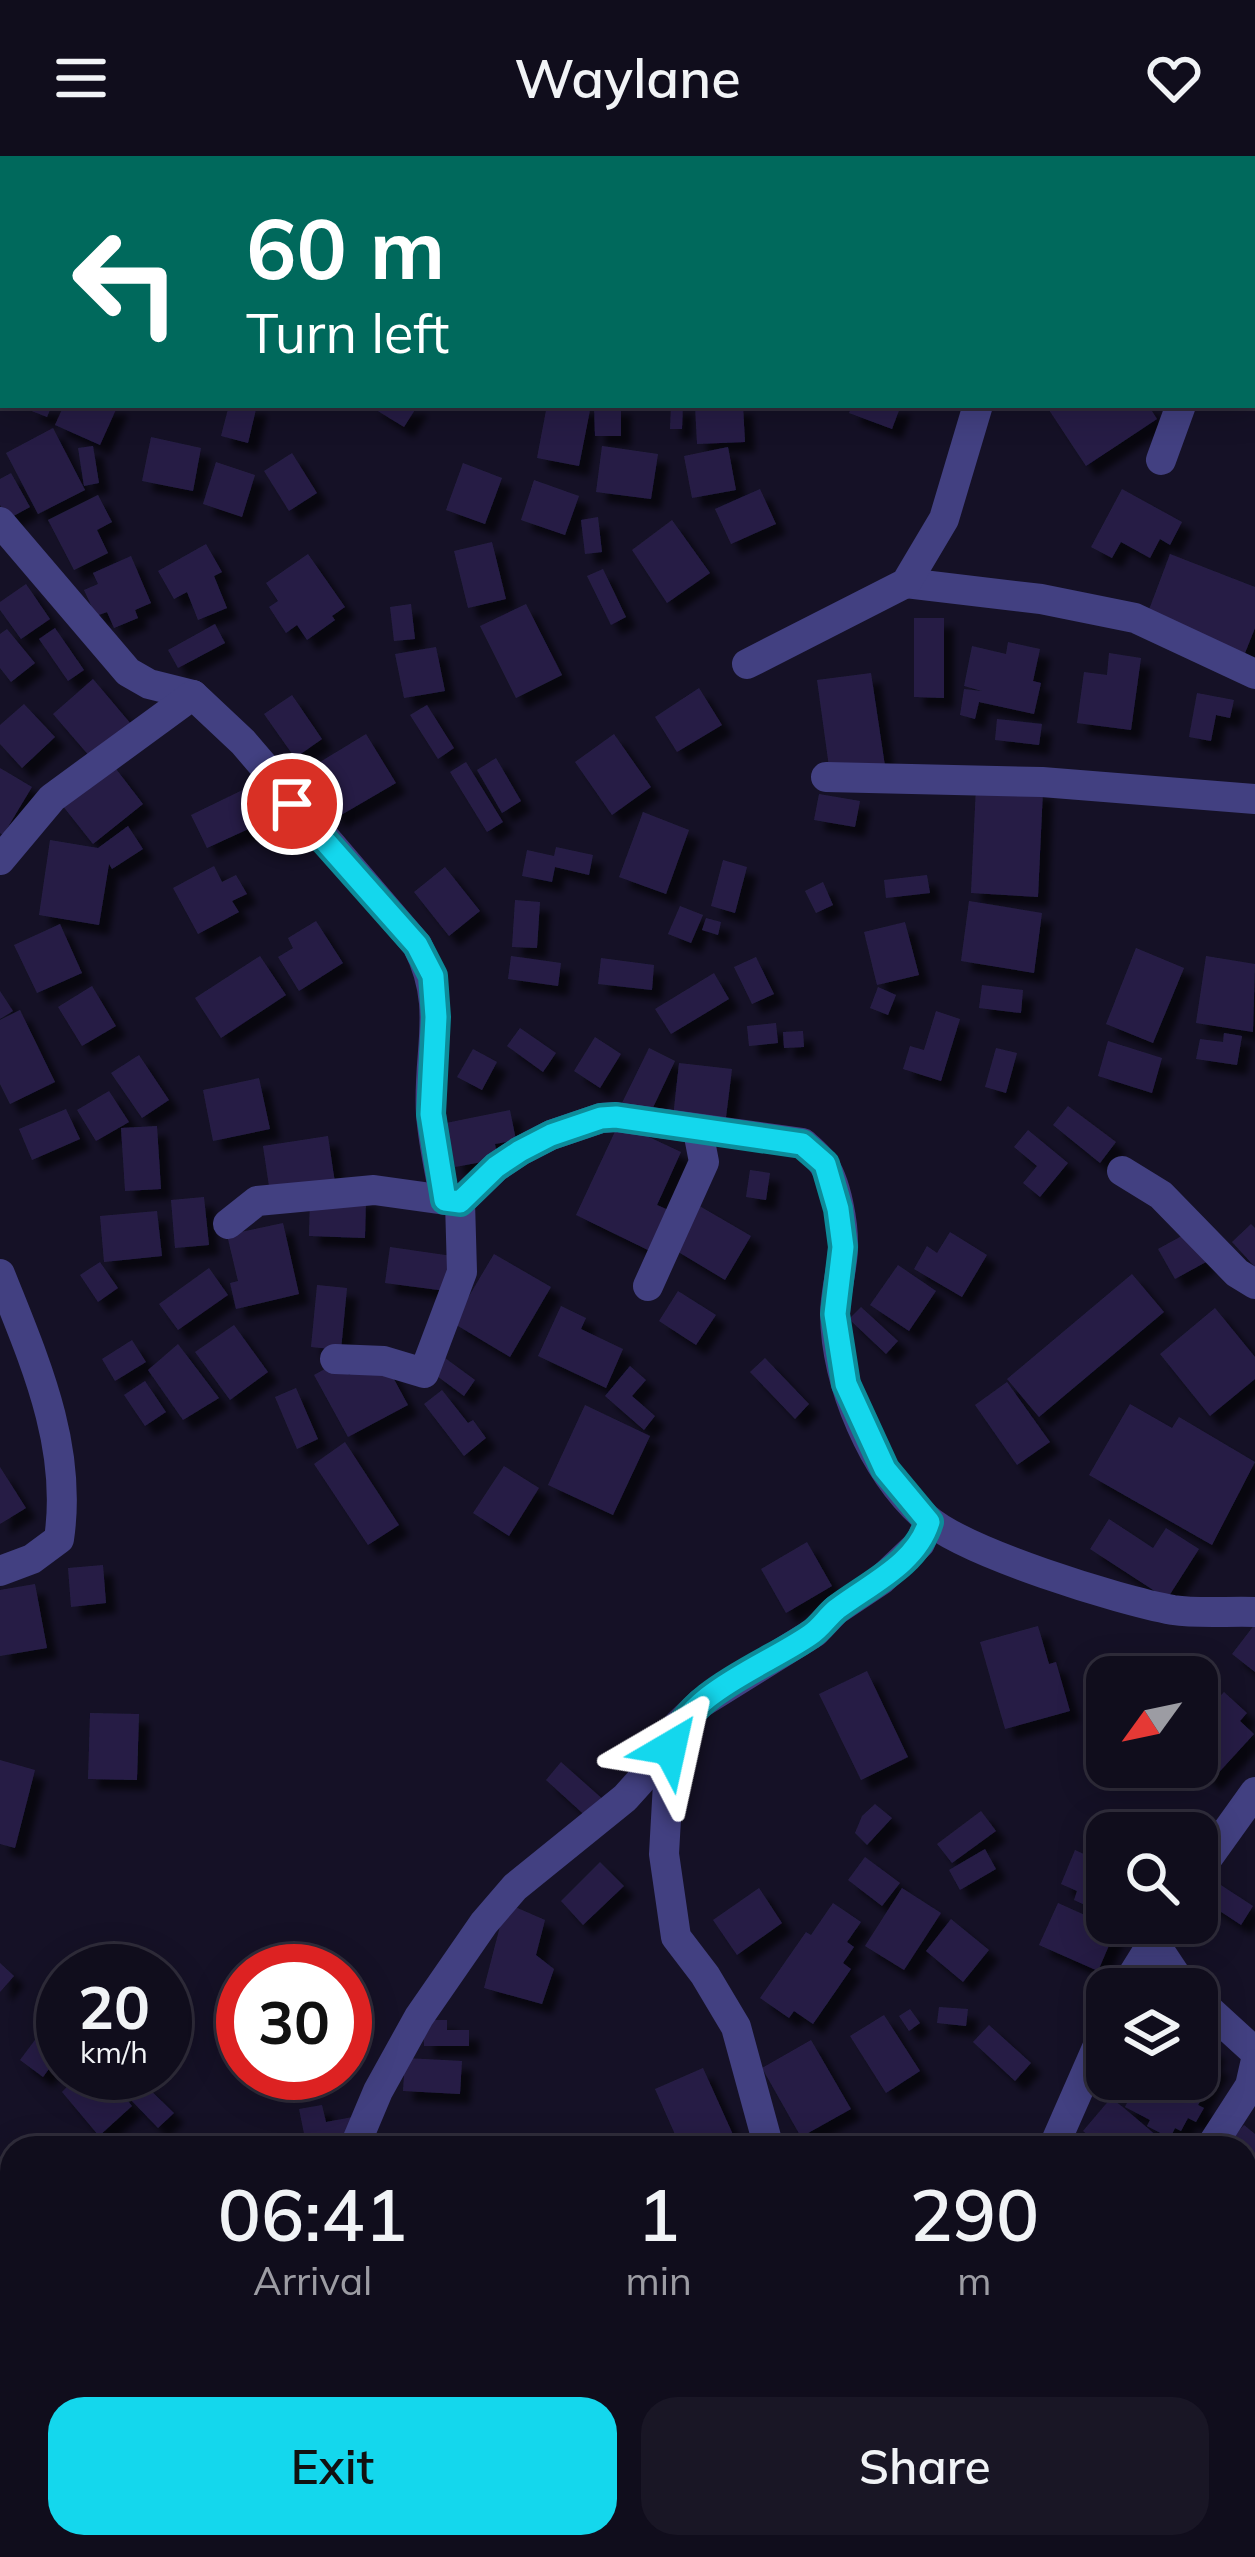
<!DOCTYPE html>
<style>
body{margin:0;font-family:Mulish,sans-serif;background:#191625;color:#f1f3f6;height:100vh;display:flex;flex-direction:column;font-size:45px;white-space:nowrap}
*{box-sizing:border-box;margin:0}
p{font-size:39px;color:#9c9ca3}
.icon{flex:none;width:66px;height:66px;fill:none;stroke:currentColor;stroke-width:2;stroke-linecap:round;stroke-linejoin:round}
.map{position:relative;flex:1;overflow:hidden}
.details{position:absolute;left:0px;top:1980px;width:1257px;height:423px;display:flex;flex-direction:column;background:#100d1c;border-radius:36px 36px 0 0;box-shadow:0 6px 30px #0003,0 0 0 3px #302d3b}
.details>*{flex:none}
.guide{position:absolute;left:0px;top:0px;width:1257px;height:252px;box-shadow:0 6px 30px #0003,0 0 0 3px #302d3b;background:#00695c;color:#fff;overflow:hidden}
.needle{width:78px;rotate:237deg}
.buttons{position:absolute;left:1086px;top:1500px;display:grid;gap:24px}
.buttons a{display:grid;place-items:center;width:132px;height:132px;border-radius:24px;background:#100d1c;box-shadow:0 6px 30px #0003,0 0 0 3px #302d3b;font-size:60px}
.speed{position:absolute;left:36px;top:1788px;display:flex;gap:24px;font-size:60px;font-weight:700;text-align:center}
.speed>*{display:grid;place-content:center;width:156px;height:156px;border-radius:50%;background:#100d1c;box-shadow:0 6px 30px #0003,0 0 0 3px #302d3b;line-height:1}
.speed small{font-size:30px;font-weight:400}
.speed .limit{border:18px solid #d22;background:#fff;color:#111}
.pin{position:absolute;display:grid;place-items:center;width:102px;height:102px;color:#fff;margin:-51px;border:6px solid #fff;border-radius:50%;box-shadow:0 3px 12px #0007}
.me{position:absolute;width:132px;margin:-66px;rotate:36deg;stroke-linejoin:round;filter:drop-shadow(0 0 9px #0008)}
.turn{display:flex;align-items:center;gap:42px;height:252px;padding:0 48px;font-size:54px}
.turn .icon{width:156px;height:156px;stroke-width:2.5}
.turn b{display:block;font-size:84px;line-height:102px}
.eta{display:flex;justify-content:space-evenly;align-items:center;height:204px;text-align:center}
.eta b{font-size:72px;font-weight:600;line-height:84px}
.cta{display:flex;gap:24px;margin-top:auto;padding:24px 48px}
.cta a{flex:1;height:138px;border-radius:36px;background:#14d7ed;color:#111;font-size:48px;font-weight:600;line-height:138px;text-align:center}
.cta a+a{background:#191625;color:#f1f3f6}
header{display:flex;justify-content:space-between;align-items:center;height:156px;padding:0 48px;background:#100d1c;font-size:54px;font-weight:600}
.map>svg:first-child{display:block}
.building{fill:#261f45;filter:url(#shadow)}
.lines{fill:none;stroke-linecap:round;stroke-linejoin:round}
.minor{stroke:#424081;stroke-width:30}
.route-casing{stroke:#0d8c9a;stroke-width:30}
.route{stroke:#14d7ed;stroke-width:21}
</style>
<header><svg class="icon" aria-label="menu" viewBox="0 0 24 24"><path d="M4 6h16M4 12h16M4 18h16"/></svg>Waylane<svg class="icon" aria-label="heart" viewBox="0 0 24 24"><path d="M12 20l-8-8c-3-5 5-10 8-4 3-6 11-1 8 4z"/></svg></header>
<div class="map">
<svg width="1255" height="2401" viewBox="0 0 1255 2401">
<defs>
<filter id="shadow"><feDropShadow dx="10" dy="10" stdDeviation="3" flood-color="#0009"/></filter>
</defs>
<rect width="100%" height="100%" fill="#151126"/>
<g class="building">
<path d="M31,249H52L47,261L29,254Z"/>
<path d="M64,249H118L100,289L55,269Z"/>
<path d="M229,249H257L248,287L221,280Z"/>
<path d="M368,249H418L404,271Z"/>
<path d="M547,249H591L579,310L537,302Z"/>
<path d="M594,249H621V280H595Z"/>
<path d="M671,249H683L682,273H670Z"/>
<path d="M695,249H743L745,286L697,288Z"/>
<path d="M852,249H901L892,273L849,257Z"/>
<path d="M1057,249H1148L1157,263L1086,310L1049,254Z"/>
<path d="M53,272L85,334L38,358L6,297Z"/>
<path d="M151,281L201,292L193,335L142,325Z"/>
<path d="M93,290L99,327L84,330L78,292Z"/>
<path d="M602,290L658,298L651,343L596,336Z"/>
<path d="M728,291L736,334L692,342L684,300Z"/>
<path d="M292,297L317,337L289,355L264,315Z"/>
<path d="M216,306L255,319L242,361L203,348Z"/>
<path d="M463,307L502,322L485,368L446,354Z"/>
<path d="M11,317L30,351L8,363L0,349V323Z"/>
<path d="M534,324L579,340L565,379L521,364Z"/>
<path d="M760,333L776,368L731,388L715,353Z"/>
<path d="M1122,333L1182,366L1170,389L1160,383L1150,402L1121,386L1112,402L1091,391Z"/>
<path d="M98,339L112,366L97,374L108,397L74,414L48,364Z"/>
<path d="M598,361L602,396L585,398L581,364Z"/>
<path d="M672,364L710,417L667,447L632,394Z"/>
<path d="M492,386L506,443L468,452L454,395Z"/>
<path d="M206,388L222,416L214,420L227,452L198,464L187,436L174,443L158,415Z"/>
<path d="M308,398L345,451L332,460L335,464L307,484L297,469L286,477L269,451L278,445L266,427Z"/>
<path d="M1170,398L1255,431V472L1245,497L1147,459Z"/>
<path d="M131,400L151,447L135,454L138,462L114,472L107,456L96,460L84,434L98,428L93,417Z"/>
<path d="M603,413L626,461L611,469L587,420Z"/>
<path d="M26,428L50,463L21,483L0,454V446Z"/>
<path d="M411,448L415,483L394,485L390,451Z"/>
<path d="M526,448L562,519L516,542L480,470Z"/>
<path d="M914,462H944V542L914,541Z"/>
<path d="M215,468L225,487L178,512L168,494Z"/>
<path d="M55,472L84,514L68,525L39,483Z"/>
<path d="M7,473L35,507L11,526L0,512V478Z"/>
<path d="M1008,486L1040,493L1033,525L1041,527L1034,558L979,546L975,563L960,559L964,533L982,535L964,530L972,490L1006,498Z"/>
<path d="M436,491L445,535L404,542L395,498Z"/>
<path d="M1109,497L1141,502L1131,574L1077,567L1084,516L1107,519Z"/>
<path d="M871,517L885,610L830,618L817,524Z"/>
<path d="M93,523L131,568L91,602L53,558Z"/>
<path d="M699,532L722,569L677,596L655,561Z"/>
<path d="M1197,537L1234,544L1230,562L1216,559L1211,585L1189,581Z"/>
<path d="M292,539L322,583L295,602L264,558Z"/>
<path d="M24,548L55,581L22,612L0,588V569Z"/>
<path d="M427,549L454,592L438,603L410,559Z"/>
<path d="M997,563L1042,568L1039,589L995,584Z"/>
<path d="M366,578L396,627L336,662L307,614Z"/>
<path d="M614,578L651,631L612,659L575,606Z"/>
<path d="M496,602L521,645L502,657L477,614Z"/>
<path d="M466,606L503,666L487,676L450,616Z"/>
<path d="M113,609L143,648L93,688L62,649Z"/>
<path d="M0,612L32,631L3,679L0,677Z"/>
<path d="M265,623L281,658L207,692L191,659Z"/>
<path d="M976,630L1043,634L1038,741L971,737Z"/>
<path d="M819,638L860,645L855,671L814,664Z"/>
<path d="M643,656L689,674L666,738L619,721Z"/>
<path d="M128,670L143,693L112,713L109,708L99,769L39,759L50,684L98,692Z"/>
<path d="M556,691L593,699L589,719L555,711L552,726L522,720L527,694L554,700Z"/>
<path d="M723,704L747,711L735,757L711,750Z"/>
<path d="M214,710L222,726L236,719L247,738L232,745L239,756L198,778L173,732Z"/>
<path d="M445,711L480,755L449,780L414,736Z"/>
<path d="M927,719L930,737L886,742L884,724Z"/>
<path d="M823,726L833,749L816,757L805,735Z"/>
<path d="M515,744L540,746L537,792L512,791Z"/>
<path d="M969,745L1042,757L1034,817L961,805Z"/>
<path d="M680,750L703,759L691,787L668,778Z"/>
<path d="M706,762L721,766L718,779L702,774Z"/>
<path d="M316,765L343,807L299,835L278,801L293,792L288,782Z"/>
<path d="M905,766L919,819L877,829L864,776Z"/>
<path d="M60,768L82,817L37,837L14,789Z"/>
<path d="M1136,792L1184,812L1153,887L1106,868Z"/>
<path d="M260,800L286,839L221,882L195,842Z"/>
<path d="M511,800L561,807L558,830L508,823Z"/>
<path d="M1206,800L1255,808L1253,876L1196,867Z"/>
<path d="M756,801L774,838L752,848L734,811Z"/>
<path d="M601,802L654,809L652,834L598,828Z"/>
<path d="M714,817L729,843L671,878L655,853Z"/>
<path d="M982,829L1023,834L1021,857L979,852Z"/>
<path d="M92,830L116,870L82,890L58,851Z"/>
<path d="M878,831L896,839L888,859L870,852Z"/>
<path d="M0,835L13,855L0,863Z"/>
<path d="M20,854L55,926L10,948L0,928V864Z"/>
<path d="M936,855L960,863L941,925L903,913L910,890L924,894Z"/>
<path d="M776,867L778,887L749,890L747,870Z"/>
<path d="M520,872L556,897L543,916L507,890Z"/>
<path d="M803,875L804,891L784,892L783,876Z"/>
<path d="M1224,877L1242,880L1237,909L1196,903L1200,883L1223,886Z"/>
<path d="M595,881L621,898L600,932L574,915Z"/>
<path d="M1108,885L1162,902L1152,937L1098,920Z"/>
<path d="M649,892L675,905L649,960L622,947Z"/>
<path d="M996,892L1017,897L1006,937L985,931Z"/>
<path d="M473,893L497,906L482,934L457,921Z"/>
<path d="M139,899L169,944L142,962L111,917Z"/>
<path d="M679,907L732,913L725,969L673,962Z"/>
<path d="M259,922L270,973L213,985L203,934Z"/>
<path d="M109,935L129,966L96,985L77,954Z"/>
<path d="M1068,950L1116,986L1100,1007L1053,969Z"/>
<path d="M66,953L80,983L32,1004L19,973Z"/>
<path d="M510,954L516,984L495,988L498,1003L455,1011L446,967Z"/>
<path d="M619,967L681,996L657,1049L673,1056L654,1097L576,1059Z"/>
<path d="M157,970L161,1033L125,1035L121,972Z"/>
<path d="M1028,974L1068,1007L1040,1041L1023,1027L1037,1010L1014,991Z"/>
<path d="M328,980L335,1027L270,1037L263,990Z"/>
<path d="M750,1014L770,1017L766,1044L746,1041Z"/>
<path d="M310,1040L366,1041L365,1082L309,1080Z"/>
<path d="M204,1041L209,1089L175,1092L171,1044Z"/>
<path d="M696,1048L751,1080L725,1124L670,1091Z"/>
<path d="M157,1055L162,1100L104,1106L100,1060Z"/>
<path d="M283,1067L299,1138L236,1153L230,1127L238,1125L227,1079Z"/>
<path d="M1251,1068L1255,1072V1111L1232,1086Z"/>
<path d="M950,1076L987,1099L962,1141L914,1113L927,1090L937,1097Z"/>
<path d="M1189,1076L1206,1106L1175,1123L1158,1093Z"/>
<path d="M390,1091L459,1101L454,1136L385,1127Z"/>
<path d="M494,1098L551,1131L510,1201L453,1167Z"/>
<path d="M100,1106L118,1132L98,1146L80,1119Z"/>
<path d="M898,1109L936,1135L909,1175L870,1149Z"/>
<path d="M209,1112L228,1139L178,1174L159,1148Z"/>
<path d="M1132,1118L1164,1156L1039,1261L1007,1223Z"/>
<path d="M317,1129L347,1132L341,1194L311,1191Z"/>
<path d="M678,1135L716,1159L696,1189L659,1165Z"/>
<path d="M561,1150L586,1162L581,1173L623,1193L606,1232L538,1200Z"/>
<path d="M861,1151L898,1185L886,1198L849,1163Z"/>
<path d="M1215,1152L1255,1201V1223L1210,1260L1160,1198Z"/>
<path d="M234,1169L268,1216L230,1244L195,1196Z"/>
<path d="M132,1184L146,1206L115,1225L102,1203Z"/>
<path d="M178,1188L219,1242L183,1264L148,1214Z"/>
<path d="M382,1201L408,1249L348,1281L314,1219L341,1204L349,1219Z"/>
<path d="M445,1202L475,1224L464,1240L433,1217Z"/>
<path d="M765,1202L809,1248L795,1263L750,1216Z"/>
<path d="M630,1210L646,1224L632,1240L655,1260L644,1274L605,1240Z"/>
<path d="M145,1225L166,1256L145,1270L124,1239Z"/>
<path d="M1007,1226L1050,1286L1017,1309L975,1249Z"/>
<path d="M296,1232L318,1283L297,1293L275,1241Z"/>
<path d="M442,1234L468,1267L473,1264L486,1282L464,1300L424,1248Z"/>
<path d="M1130,1248L1172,1272L1179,1261L1255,1306L1212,1389L1089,1319Z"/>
<path d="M585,1249L650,1280L613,1359L548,1329Z"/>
<path d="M345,1286L399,1369L368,1389L314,1308Z"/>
<path d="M504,1310L539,1332L509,1380L473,1357Z"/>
<path d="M0,1311L26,1352L0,1368Z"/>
<path d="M1109,1363L1153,1392L1166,1372L1199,1393L1167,1443L1090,1393Z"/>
<path d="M807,1386L832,1430L786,1457L761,1413Z"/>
<path d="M103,1409L106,1447L71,1451L68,1412Z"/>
<path d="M35,1428L47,1492L0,1500V1434Z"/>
<path d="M1255,1468V1516L1232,1498Z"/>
<path d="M1038,1470L1049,1508L1056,1506L1070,1555L1005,1573L980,1486Z"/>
<path d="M867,1515L908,1601L861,1624L819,1538Z"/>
<path d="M1224,1536L1247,1557L1240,1565L1254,1578L1211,1625L1197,1612V1565Z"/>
<path d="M90,1557L139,1558L137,1624L88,1623Z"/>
<path d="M0,1604L35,1614L15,1692L0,1688Z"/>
<path d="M561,1606L606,1646L590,1664L546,1624Z"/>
<path d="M875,1648L892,1662L867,1689L855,1677L862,1660Z"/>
<path d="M981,1655L996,1675L952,1707L937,1688Z"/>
<path d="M1168,1662L1188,1677H1157Z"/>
<path d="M1097,1680L1107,1685V1751L1101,1748L1098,1755L1074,1744L1077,1735L1061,1728L1075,1694L1088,1700Z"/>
<path d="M985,1693L996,1713L960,1734L949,1714Z"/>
<path d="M865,1701L900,1727L882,1750L848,1724Z"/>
<path d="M600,1706L624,1730L583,1769L561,1745Z"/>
<path d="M1207,1720L1253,1750L1241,1769L1197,1740Z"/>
<path d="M759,1732L782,1767L737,1799L713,1764Z"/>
<path d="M902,1732L941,1757L904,1814L865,1790Z"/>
<path d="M506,1747L545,1764L536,1799L554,1813L542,1848L484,1832Z"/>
<path d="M833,1747L861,1766L847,1786L854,1791L843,1807L851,1813L813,1868L794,1855L789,1862L760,1842L806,1776L811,1779Z"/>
<path d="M1058,1747L1116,1773L1098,1815L1039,1789Z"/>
<path d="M951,1763L989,1794L963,1826L926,1795Z"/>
<path d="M0,1807L14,1820L0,1836Z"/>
<path d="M939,1851L968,1853L966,1870L937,1867Z"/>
<path d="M58,1853L63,1856V1894L43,1921L20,1904Z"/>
<path d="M910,1853L920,1867L909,1875L899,1860Z"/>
<path d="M884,1859L920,1915L886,1937L850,1880Z"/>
<path d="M423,1864H447V1874H469V1890H424Z"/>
<path d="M989,1869L1031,1907L1015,1925L973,1886Z"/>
<path d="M811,1884L851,1953L801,1981L762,1912Z"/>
<path d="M1197,1884L1216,1894L1211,1906L1219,1910L1198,1949L1204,1952L1196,1966L1188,1962L1181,1975L1175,1972L1170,1982L1147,1970L1150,1964L1125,1951L1139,1923H1197Z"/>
<path d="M405,1902L462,1905L460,1938L403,1935Z"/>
<path d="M703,1912L739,1992H681L655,1933Z"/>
<path d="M80,1917H106L132,1950L99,1980L62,1936Z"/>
<path d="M144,1928L174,1957L158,1972L130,1943Z"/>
<path d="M1111,1942L1124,1952L1171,1992H1103L1083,1975Z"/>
<path d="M322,1949L326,1966L353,1961L358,1984L307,1992L299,1953Z"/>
<path d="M1244,1969L1255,1978V2034L1251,2039L1245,2034V1992H1236L1229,1986Z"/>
<path d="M1255,2080V2106L1245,2098Z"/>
<path d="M1255,2157V2194L1245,2190Z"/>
<path d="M240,2391H317L314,2401H236Z"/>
<path d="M698,2391H760L758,2401H697Z"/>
<path d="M953,2391H968L970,2401H924L923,2396Z"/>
<path d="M1153,2391H1222L1230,2396L1227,2401H1147Z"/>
</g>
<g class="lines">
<g class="minor">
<path d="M996,0V3"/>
<path d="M13,3L17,0"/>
<path d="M1254,122H1255"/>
<path d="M1161,304L1181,249"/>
<path d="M0,366L128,516L149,528L193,539"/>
<path d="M906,427L1041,443L1135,462L1255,518"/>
<path d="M747,508L906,427L944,363L978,249"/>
<path d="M826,621L1042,626L1255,643"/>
<path d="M0,704L52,642L193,539L243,586L417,789C449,852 427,894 431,958C433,987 440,1016 445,1044"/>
<path d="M1122,1015L1161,1039L1237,1117L1255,1128"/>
<path d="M228,1068L257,1045L374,1034L460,1046"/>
<path d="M0,1118C34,1204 73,1289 59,1383L32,1403L0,1415"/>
<path d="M648,1130L704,1006L698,975"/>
<path d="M335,1203L384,1205L424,1217L462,1116L460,1046L496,1011L520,995L551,979L601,962L616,961L803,987C809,993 817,999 822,1006C837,1026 844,1070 843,1094C842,1115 835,1137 835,1158C836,1228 873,1316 926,1362C966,1397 1118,1444 1173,1454C1199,1458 1228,1455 1255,1456"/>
<path d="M670,1592L664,1698L676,1781L705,1819L736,1871L769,1992"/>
<path d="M1197,1717L1255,1636"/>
<path d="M1153,1785L1185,1833"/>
<path d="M1124,1833L1165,1767"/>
<path d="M1197,1843L1255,1896"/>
<path d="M354,1992L378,1935L419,1861L484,1767L515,1731L625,1642L670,1592L678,1569L701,1547L815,1476L836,1454L881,1424L920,1387L929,1366"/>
<path d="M1053,1992L1107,1869"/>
<path d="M1210,1992L1250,1930L1255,1908"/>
<path d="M1245,2048L1255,2056"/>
<path d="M0,2051L12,2061"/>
<path d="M1245,2199L1255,2204"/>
<path d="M1245,2339L1255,2337"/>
<path d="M1079,2391L1080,2401"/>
<path d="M215,2401L218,2391"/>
</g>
</g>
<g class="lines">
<g class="route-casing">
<path id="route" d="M292,648L417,789L433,820L436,861L431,958L445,1044L460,1046L496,1011L520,995L551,979L601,962L616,961L802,988L825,1008L838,1053L843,1091L835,1158L846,1228L885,1313L929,1366C916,1408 870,1428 837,1453C827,1461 821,1472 810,1479C764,1511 688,1535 670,1592"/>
</g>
<use href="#route" class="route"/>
</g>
</svg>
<div class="buttons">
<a><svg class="needle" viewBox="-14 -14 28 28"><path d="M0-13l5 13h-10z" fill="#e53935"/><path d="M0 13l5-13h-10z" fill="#9c9ca3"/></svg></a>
<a><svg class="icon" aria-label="search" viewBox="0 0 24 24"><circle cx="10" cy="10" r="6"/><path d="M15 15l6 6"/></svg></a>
<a><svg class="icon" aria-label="layers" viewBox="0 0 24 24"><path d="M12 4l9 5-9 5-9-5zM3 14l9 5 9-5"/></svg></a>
</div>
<div class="speed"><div>20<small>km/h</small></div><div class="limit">30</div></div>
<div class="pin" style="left:292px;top:648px;background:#d93025"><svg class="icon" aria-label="arrive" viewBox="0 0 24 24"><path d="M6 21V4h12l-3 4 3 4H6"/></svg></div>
<svg class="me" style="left:670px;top:1592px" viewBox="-20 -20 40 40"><path d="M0-17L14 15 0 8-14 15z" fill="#14d7ed" stroke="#fff" stroke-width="4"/></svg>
<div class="guide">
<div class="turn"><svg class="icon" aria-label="left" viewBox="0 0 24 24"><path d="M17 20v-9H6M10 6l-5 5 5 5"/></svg><div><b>60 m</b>Turn left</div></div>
</div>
<section class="details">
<div class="eta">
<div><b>06:41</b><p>Arrival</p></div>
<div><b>1</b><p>min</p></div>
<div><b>290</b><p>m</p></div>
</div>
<div class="cta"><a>Exit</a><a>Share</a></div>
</section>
</div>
